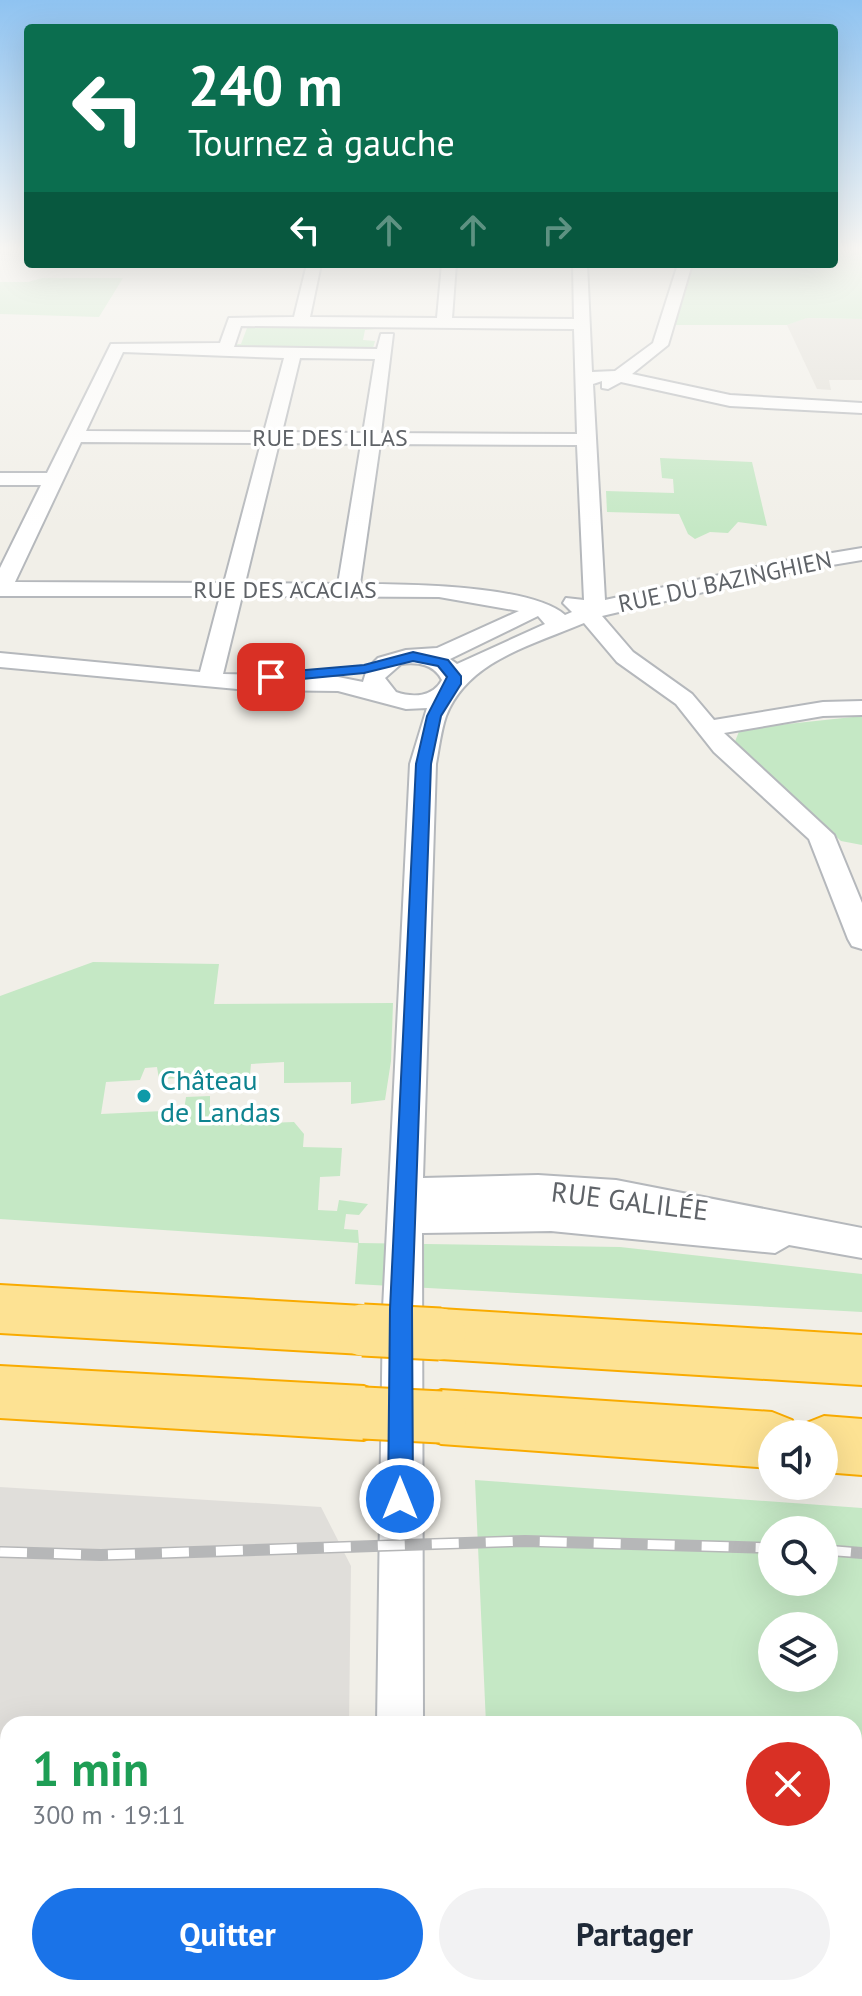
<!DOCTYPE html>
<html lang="fr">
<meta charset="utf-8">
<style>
body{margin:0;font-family:"PT Sans",sans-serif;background:#f2f2f3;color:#1f2937;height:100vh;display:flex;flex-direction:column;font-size:30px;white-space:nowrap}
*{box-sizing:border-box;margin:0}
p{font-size:26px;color:#747a83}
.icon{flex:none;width:44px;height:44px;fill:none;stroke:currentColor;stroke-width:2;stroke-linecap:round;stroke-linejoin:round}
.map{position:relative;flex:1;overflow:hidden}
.panel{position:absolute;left:0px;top:1716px;width:862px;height:280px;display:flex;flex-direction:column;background:#fff;border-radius:24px 24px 0 0;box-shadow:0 8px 32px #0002}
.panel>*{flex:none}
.top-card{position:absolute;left:24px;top:24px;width:814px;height:244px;border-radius:8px;box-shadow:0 8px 32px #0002;background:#0b6e4f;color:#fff;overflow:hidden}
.fabs{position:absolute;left:758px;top:1420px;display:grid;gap:16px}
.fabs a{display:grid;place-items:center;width:80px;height:80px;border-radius:50%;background:#fff;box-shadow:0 8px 32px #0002;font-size:40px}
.pin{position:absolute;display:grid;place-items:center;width:68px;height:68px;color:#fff;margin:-34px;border-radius:16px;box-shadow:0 4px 12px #0006}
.me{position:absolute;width:88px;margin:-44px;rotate:0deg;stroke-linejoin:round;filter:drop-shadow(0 0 6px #0008)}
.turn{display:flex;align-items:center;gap:28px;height:168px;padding:0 32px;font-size:36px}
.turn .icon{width:104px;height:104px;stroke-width:2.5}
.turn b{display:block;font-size:56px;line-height:68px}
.lanes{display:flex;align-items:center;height:76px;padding:0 32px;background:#0003;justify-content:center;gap:40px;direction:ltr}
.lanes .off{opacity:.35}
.round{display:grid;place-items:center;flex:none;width:84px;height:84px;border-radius:42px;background:#f2f2f3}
.overview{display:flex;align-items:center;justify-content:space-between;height:136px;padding:0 32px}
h1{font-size:48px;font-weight:800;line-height:60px;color:#1e9e55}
.button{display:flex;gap:16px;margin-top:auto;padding:16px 32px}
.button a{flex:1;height:92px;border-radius:48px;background:#1a73e8;color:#fff;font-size:32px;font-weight:800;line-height:92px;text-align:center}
.button a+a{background:#f2f2f3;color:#1f2937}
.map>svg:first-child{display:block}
.industrial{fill:#e0deda}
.education{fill:#e1ded6}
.green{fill:#c5e8c5;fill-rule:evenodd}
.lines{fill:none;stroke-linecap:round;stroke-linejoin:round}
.minor-casing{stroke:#b5b8bc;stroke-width:4}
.highway-casing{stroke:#f9ab00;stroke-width:4}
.minor{fill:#fff;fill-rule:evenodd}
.highway{fill:#fde293;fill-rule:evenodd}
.rail-casing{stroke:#b6b7b8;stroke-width:12}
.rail{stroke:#fff;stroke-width:9;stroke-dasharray:27;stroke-linecap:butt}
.highway-bridge-casing{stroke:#f9ab00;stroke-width:55;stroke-linecap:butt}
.highway-bridge{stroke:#fde293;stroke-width:51}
.route{fill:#1a73e8;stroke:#114b97;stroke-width:2}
.culture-dot{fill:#0f9aa8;stroke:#fff;stroke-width:3}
.labels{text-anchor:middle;stroke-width:7;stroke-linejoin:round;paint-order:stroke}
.far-street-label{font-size:24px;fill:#5f6368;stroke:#fff}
.culture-label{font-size:28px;fill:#0d838f;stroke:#fff;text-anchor:start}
.street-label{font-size:28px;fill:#5f6368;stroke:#fff}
</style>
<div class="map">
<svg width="862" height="1996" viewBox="0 0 862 1996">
<rect width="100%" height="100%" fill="#f1efe8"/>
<path class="industrial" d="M0,1487L321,1507L351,1566L349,1724H8V1988H347V1996H0Z"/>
<path class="education" d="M806,318L862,319V380H829L831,390L817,389L787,325Z"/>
<g class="green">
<path d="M834,250H862V319L807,318L787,325H675L691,265L816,269L815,264H834Z"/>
<path d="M42,278H123L99,317L0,314V282H28Z"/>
<path d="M236,326H377L376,329L365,330L363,340L375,341L373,348L366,350L233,348L230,344H241L247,328Z"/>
<path d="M660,458L752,462L767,526L738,522L728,533L710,532L695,539L688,534L679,514L607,512L606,491L674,493L673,479L662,478Z"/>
<path d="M862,716V845L841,841L734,744L740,729Z"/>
<path d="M93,962L219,964L214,1004L393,1003L391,1061L385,1100L351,1104V1082L284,1083V1062L251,1064L250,1075L159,1079L157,1067L145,1068L140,1080L106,1082L101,1114L184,1110L186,1097L210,1096V1125L294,1122L304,1134L303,1147L342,1148L340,1176L320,1177L318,1210L337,1211L339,1200L368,1204L359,1215L346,1214L344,1229L358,1230L359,1243L620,1247L862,1274V1312L355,1284L358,1243L0,1219V996Z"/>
<path d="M475,1480L862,1508V1996H502L501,1988H854V1724H486ZM772,1530H824V1582H772ZM772,1626H824V1678H772Z"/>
</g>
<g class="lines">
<g class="minor-casing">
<g id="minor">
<path d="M307,264H321L310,317L437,318L442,264H456L452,318L574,319L573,264H587L592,372L615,371L653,343L678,264H692L668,345L632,374L730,395L862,403V413L730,406L621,382L608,389L602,388V381L593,384L605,600L784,561L862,548V560L784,573L602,616L633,652L692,694L714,720L823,702L862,701V715L823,716L724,733L834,835L862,903V949L852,946L848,939L809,839L714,752L676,704L617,662L584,623C533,645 468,660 446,716C441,730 439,748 436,764L423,1178L538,1175L616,1180L862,1228V1258L789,1245L775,1253L551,1231L422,1233L423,1724H377L383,1309L410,764L427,708L406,709L338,691L248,690L0,667V653L200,672L220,596H0V568L41,485H0V473H47L111,344L220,343L229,318L294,317ZM241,326L574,329L577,434L381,433L393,334H381L377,349L234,347ZM123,352L284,358L264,432L86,431ZM300,358L375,359L363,433L282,432ZM81,442L261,443L224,583L15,582ZM279,443L361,444L338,584L245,583ZM380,444L577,445L584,600L566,598L563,603L572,612L565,615C530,585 407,584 360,584ZM242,596L439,597L519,611L437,648L406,650L378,658L367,669L363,682L338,677L223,674ZM538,616L545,624L457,664L450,659ZM401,664C418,662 434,664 442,680C433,697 413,698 396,692L385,678Z"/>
<path d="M381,1988H431L432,1996H380Z"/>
</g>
</g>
<g class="highway-casing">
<g id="highway">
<path d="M0,1285L363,1306L382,1313L390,1330L382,1347L363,1354L0,1333Z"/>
<path d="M440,1309L862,1335V1385L440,1359L421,1351L413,1334L421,1317Z"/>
<path d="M0,1366L364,1386L384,1394L392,1413L384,1432L364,1440L0,1418Z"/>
<path d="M441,1390L772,1412L792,1420L798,1434H772V1468L441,1444L421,1436L413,1417L421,1398Z"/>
<path d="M824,1416L862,1419V1475L824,1472V1434H799L804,1424Z"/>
</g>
</g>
<use href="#minor" class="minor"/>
<use href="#highway" class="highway"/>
<g class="rail-casing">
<g id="rail">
<path d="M824,1550L862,1553"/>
<path d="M0,1552L101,1555L525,1541L772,1548"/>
</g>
</g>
<use href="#rail" class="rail"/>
<g class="highway-bridge-casing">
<g id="highway-bridge">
<path d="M363,1330L440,1334"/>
<path d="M364,1413L441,1417"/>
</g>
</g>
<use href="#highway-bridge" class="highway-bridge"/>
</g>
<linearGradient id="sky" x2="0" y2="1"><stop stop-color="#8fc3f1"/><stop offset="0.47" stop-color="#f9f8f5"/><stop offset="1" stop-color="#f9f8f5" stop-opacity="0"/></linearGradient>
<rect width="862" height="529" fill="url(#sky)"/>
<path class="route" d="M413,652L448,660L461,676V684L441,716L431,764L412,1309L413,1499L409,1507L400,1511L392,1507L388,1499L390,1309L416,764L427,716L447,677L438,666L413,661L364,673L271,682L264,677L271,673L364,665Z"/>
<circle class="culture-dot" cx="144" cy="1096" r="8"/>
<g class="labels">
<g class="far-street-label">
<text x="330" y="446">RUE DES LILAS</text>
<text transform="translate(725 582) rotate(-12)" y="8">RUE DU BAZINGHIEN</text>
<text x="285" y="598">RUE DES ACACIAS</text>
</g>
<g class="culture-label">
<text x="160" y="1090">Château<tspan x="160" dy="32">de Landas</tspan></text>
</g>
<g class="street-label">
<text transform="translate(630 1201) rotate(7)" y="10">RUE GALILÉE</text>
</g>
</g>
</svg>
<div class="fabs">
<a><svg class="icon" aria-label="sound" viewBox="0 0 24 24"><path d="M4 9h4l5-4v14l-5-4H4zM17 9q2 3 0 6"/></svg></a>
<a><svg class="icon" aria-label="search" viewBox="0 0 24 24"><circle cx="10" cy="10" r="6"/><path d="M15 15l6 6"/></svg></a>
<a><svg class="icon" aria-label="layers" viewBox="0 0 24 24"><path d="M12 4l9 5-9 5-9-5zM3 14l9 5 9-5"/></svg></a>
</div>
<div class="pin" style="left:271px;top:677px;background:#d93025"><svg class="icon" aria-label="arrive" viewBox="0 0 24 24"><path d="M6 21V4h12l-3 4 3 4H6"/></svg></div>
<svg class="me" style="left:400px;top:1499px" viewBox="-20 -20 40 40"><circle r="17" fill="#1a73e8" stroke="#fff" stroke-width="3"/><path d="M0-11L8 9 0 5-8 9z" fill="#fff"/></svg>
<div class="top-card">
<div class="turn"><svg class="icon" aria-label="left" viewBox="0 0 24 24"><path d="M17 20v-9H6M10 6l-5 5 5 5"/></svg><div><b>240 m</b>Tournez à gauche</div></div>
<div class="lanes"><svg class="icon" aria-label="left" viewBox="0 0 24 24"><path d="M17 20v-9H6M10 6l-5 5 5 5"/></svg><svg class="icon off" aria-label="ahead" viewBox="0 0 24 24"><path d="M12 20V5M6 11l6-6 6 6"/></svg><svg class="icon off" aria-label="ahead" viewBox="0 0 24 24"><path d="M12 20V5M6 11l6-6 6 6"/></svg><svg class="icon off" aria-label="right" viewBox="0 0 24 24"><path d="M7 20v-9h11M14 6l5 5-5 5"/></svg></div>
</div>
<section class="panel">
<div class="overview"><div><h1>1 min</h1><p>300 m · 19:11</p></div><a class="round" style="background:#d93025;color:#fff"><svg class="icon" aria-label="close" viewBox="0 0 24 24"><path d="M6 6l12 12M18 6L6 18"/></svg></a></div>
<div class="button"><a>Quitter</a><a>Partager</a></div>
</section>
</div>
